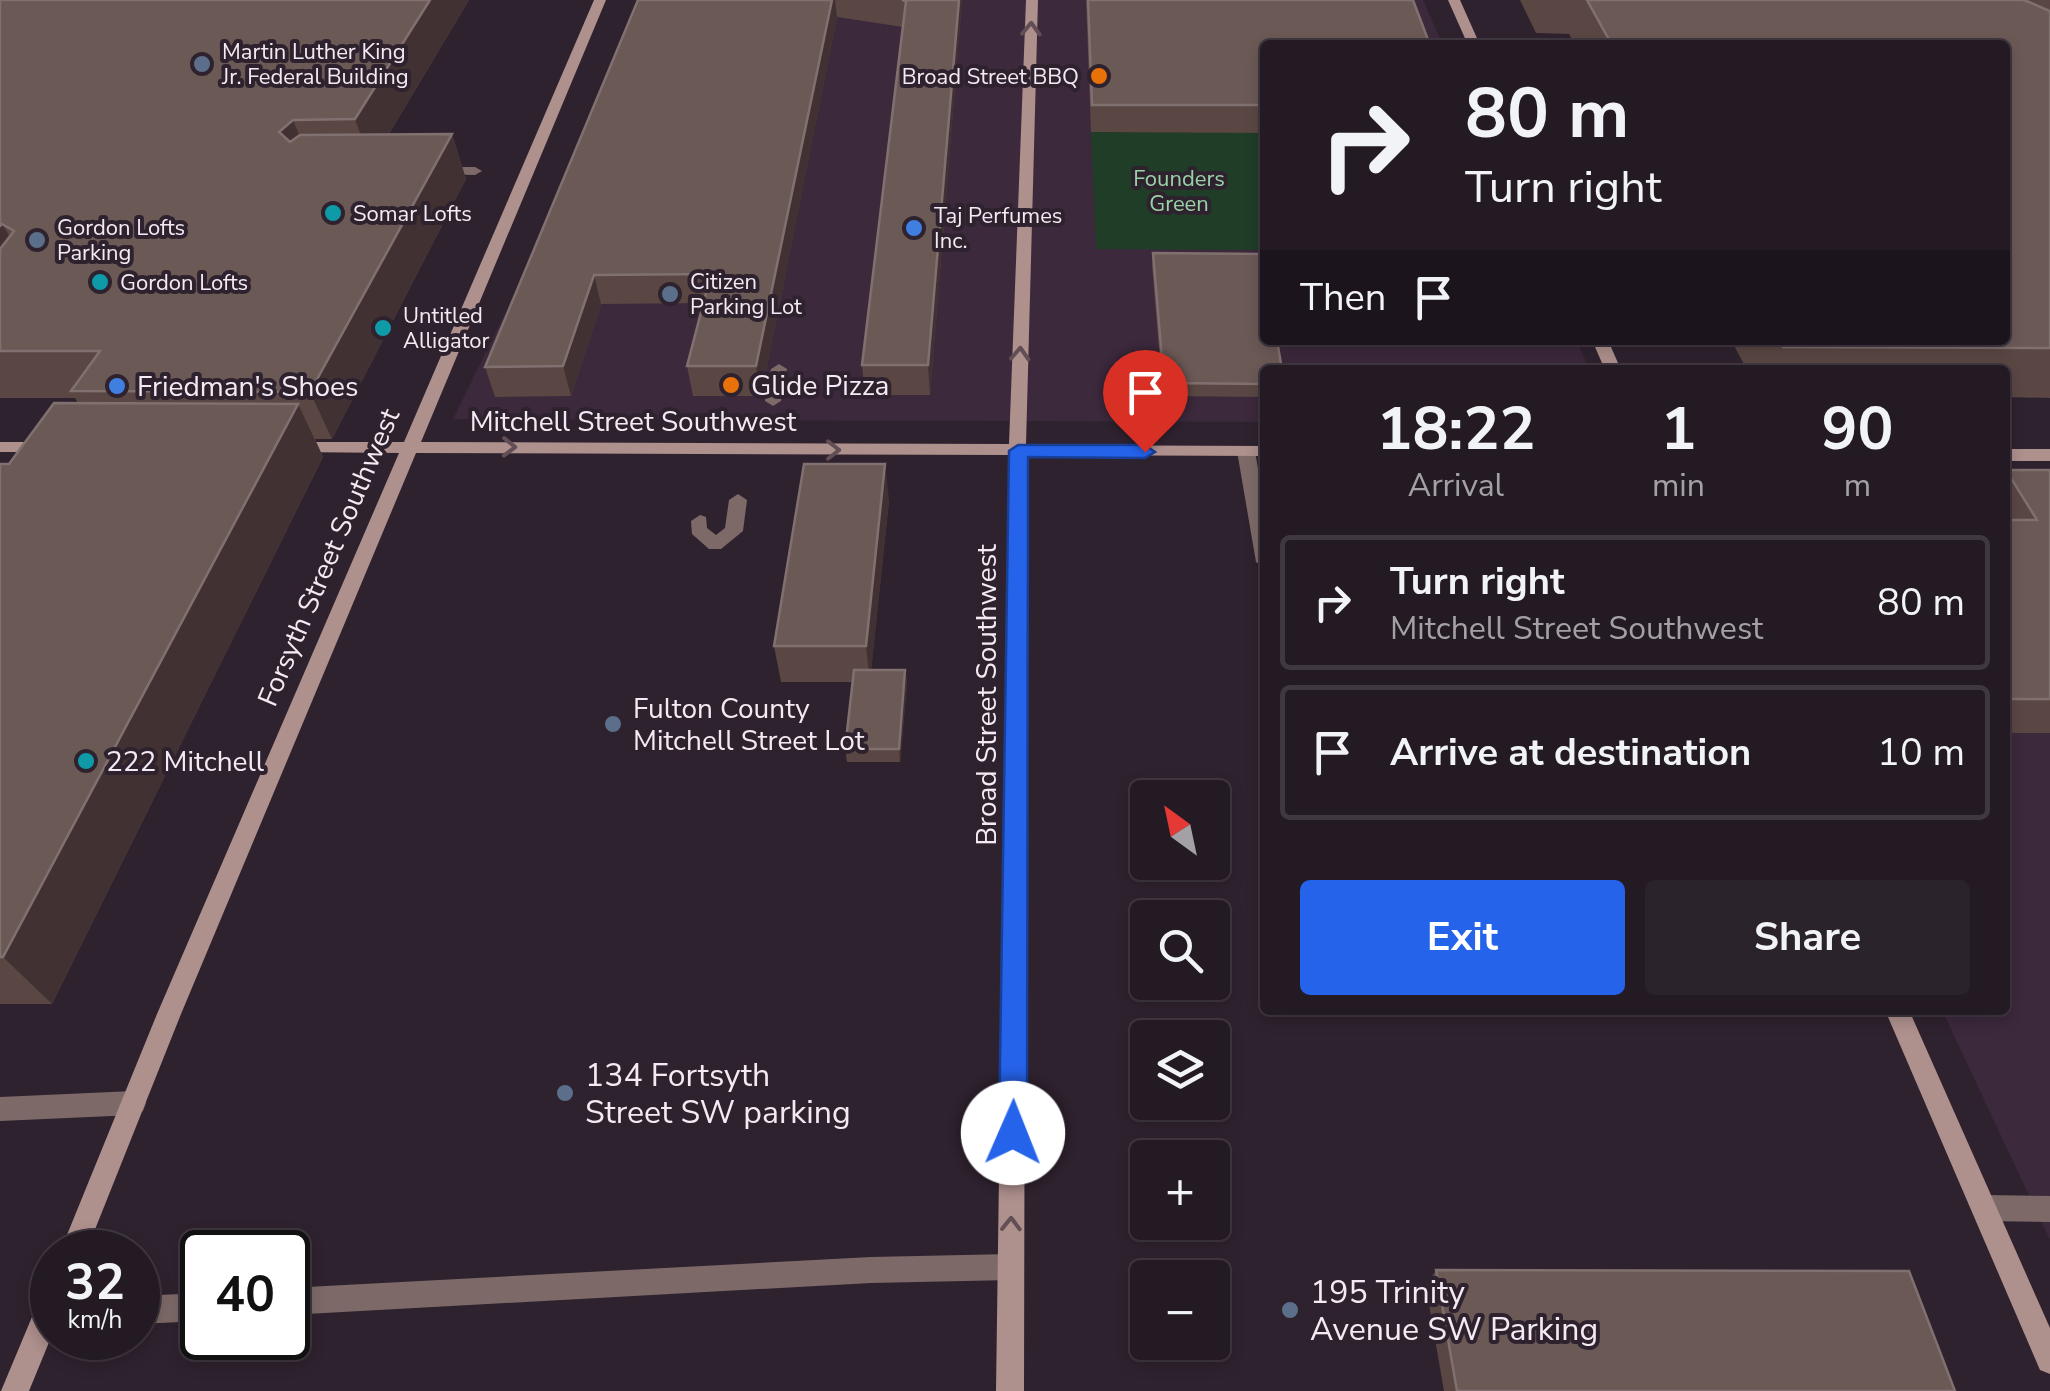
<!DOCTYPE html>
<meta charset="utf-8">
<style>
body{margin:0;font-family:"Nunito Sans",sans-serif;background:#2b232b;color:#f1f3f6;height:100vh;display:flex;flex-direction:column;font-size:38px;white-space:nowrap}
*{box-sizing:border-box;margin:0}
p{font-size:32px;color:#a3a1a6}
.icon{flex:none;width:55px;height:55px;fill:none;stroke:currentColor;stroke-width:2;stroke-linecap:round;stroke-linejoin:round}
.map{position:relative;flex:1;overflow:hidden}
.details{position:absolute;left:1260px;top:365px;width:750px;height:650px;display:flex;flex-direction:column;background:#231a23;border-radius:10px;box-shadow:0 5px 15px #0003,0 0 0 2px #403841}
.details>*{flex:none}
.top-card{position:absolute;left:1260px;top:40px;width:750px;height:305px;border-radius:10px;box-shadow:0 5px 15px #0003,0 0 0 2px #403841;background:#231a23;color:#f1f3f6;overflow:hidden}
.needle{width:65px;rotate:327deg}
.controls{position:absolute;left:1130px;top:780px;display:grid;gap:20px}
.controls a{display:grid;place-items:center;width:100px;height:100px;border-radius:10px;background:#231a23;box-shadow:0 5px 15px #0003,0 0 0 2px #403841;font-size:50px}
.speed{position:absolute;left:30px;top:1230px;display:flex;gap:20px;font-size:50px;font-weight:700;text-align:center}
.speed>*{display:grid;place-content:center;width:130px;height:130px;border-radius:50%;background:#231a23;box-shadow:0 5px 15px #0003,0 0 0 2px #403841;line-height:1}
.speed small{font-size:25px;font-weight:400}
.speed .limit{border:5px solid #111;border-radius:15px;background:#fff;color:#111}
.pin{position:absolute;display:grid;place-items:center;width:85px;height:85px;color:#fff;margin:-102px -42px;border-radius:50% 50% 50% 0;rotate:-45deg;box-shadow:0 0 10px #0007}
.pin .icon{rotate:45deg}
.me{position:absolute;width:110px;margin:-55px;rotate:1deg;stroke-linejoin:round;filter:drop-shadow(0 0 8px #0008)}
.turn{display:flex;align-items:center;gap:35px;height:210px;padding:0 40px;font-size:45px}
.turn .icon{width:130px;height:130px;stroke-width:2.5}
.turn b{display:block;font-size:70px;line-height:85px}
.then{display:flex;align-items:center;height:95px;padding:0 40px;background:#0003;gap:20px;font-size:38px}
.eta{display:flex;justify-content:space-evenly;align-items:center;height:170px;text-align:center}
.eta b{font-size:60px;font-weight:700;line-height:70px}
.action{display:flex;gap:20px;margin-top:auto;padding:20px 40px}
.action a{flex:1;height:115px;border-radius:10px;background:#2563eb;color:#fff;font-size:40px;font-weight:700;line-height:115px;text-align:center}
.action a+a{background:#2b232b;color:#f1f3f6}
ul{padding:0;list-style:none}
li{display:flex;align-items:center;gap:30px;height:135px;margin:0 20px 15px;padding:0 20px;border:5px solid #403841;border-radius:10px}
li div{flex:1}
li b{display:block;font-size:38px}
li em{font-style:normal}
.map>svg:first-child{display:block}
.built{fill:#3c293c}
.green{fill:#1f3d27}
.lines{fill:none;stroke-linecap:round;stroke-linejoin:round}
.lane{fill:#7d6a68;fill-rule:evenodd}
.street{fill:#7d6a68;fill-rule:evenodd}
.secondary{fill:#ae908d;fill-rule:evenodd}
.wall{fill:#5a4743}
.shaded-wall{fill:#423133}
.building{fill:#6b5956;stroke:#80706f;stroke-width:2.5}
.oneway{stroke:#624e55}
.route{fill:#2563eb;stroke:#184099;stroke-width:2.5}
.service-dot{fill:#5c6f8a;stroke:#2f222f;stroke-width:4}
.food-dot{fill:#e8710a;stroke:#2f222f;stroke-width:4}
.culture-dot{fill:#0f9aa8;stroke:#2f222f;stroke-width:4}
.shop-dot{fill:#3f7fe0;stroke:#2f222f;stroke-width:4}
.labels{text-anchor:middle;stroke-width:8;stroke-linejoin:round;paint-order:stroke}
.far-poi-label{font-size:22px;fill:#f3eaf3;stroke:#2f222f;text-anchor:start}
.far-park-label{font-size:22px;fill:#99d2a6;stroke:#2f222f}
.poi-label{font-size:28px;fill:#f3eaf3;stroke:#2f222f;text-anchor:start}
.street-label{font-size:28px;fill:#f3eaf3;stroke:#2f222f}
.near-poi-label{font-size:32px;fill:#f3eaf3;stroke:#2f222f;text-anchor:start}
</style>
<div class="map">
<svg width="2050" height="1391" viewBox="0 0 2050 1391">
<rect width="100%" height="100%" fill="#2f222f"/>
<g class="built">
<path d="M641,0H1423L1443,45H1265V340H1576L1590,370H1265V422L453,419L574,173Z"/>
<path d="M2005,733H2050V1240L1942,1010H2005Z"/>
</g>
<path class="green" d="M1091,132L1265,133V250L1096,249Z"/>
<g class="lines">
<g class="lane">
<path d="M437,167H475L482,171L475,175L432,174V168Z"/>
<path d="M779,364L787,369L781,401L773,406L765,401L771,369Z"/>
<path d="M1246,446L1255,451L1265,510V568L1256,562L1237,451Z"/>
<path d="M738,494L747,500L743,531L721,549H709L692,534L691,521L700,515L706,517L707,528L716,535L725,528L729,500Z"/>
<path d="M1984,1195L2050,1196V1222L1984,1221L1975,1217L1971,1208L1975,1199Z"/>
<path d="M1011,1254L1021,1257L1024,1267L1021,1277L1011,1280L871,1283L288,1315V1288L871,1257Z"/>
<path d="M202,1293V1321L138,1324V1296Z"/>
</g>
<path class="street" d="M134,1091L143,1095L146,1103L143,1111L134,1115L0,1121V1097Z"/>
<g class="secondary">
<path d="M594,0H606L421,442L1009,444L1026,0H1038L1026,445L1265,446V456L1026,455L1024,1391H996L1009,455L416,453L181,1014L86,1252H60L157,1014L399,453L292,452L284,447L292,442H404Z"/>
<path d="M1448,0H1460L1480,45H1468Z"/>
<path d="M1592,340H1608L1621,370H1605Z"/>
<path d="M0,442H48L56,447L48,452H0Z"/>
<rect x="2005" y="449" width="45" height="12"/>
<path d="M1885,1010H1909L2050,1328V1374L2040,1370Z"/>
<path d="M52,1289V1335L29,1391H1L42,1293Z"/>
</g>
</g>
<g class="wall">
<path d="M0,0H469L389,134H452L466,179L332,439H315L323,457L52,1004H0V464H9L78,403L75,398H0Z"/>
<path d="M638,0H962L930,395H865L862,365L903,27L837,17L761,396H693L687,366L703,303L601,304L571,396L495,397L485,367Z"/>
<path d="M1086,0H1413L1265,45V133L1091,132Z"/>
<path d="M1520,0H2050V398L2005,397V370H1747L1731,340H2005V45H1575L1569,34L1536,33Z"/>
<path d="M1153,253L1265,370V397L1163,396L1152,266Z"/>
<path d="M2006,470H2050V733H2005V472Z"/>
<path d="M889,500L871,670H905L907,683L900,762H847L845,749L852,682H781L774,646Z"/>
<path d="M1436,1270L1955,1391H1444L1426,1287Z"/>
</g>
<g class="shaded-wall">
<path d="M430,0H469L371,164L355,119Z"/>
<path d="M832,0H835L837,17L761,396L756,366Z"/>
<path d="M959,0H962L930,395L928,365Z"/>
<path d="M293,120L311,164L279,132Z"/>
<path d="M452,134L466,179L332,439L310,392Z"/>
<path d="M2,224L30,270H0V226Z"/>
<path d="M594,275L601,304L571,396L563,366Z"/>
<path d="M298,404L323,457L52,1004L3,957Z"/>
<path d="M885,464L889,500L870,682L866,646Z"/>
<path d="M905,670L907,683L900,762L899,749Z"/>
</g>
<g class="building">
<path d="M0,0H430L355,119L293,120L279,132L290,142L300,135L452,134L310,392L71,391L100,351H0V249L14,231L2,224L0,226Z"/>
<path d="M638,0H832L756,366H687L711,274L594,275L563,366L485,367Z"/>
<path d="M902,0H959L928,365H862L906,1Z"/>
<path d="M1088,0H1413L1430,45H1265V105H1092Z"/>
<path d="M1587,0H2024L2050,11V348L1783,347L1780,340H2005V45H1612Z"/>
<path d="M1153,253L1263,254L1265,268V340H1277L1282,370H1265V384L1164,383Z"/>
<path d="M54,403L298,404L3,957H0V464H9Z"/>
<path d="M804,464H885L866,646H774Z"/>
<path d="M2006,470H2050V699H2005V520H2037Z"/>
<path d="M854,670H905L899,749H845Z"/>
<path d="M1436,1270L1909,1271L1955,1391H1457Z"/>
</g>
<defs><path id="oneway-chevron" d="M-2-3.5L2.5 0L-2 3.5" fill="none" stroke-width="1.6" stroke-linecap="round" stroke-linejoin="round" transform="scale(2.5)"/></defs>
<g class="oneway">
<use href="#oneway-chevron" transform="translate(1031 29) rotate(-88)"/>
<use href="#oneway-chevron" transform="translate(1020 354) rotate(-87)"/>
<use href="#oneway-chevron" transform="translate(509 447) rotate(1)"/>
<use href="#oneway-chevron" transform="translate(833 450)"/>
<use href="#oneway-chevron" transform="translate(1011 1224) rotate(-89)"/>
</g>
<path class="route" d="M1018,445H1145L1155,452L1145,458L1028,457L1027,1133L1023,1143L1013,1147L1003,1143L999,1133L1009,451Z"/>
<g class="service-dot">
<circle cx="202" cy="64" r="10"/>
<circle cx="37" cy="240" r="10"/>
<circle cx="670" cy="294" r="10"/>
<circle cx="613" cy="724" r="10"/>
<circle cx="565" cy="1093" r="10"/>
<circle cx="1290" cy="1310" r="10"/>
</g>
<g class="food-dot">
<circle cx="1099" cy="76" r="10"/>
<circle cx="731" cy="385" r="10"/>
</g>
<g class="culture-dot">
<circle cx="333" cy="213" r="10"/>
<circle cx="100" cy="282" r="10"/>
<circle cx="383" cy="328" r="10"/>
<circle cx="86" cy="761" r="10"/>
</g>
<g class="shop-dot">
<circle cx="914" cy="228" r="10"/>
<circle cx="117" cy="386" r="10"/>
</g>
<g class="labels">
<g class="far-poi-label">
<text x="222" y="59">Martin Luther King<tspan x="222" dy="25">Jr. Federal Building</tspan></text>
<text x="1079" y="84" text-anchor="end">Broad Street BBQ</text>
<text x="353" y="221">Somar Lofts</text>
<text x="934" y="223">Taj Perfumes<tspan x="934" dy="25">Inc.</tspan></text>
<text x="57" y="235">Gordon Lofts<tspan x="57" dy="25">Parking</tspan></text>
<text x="690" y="289">Citizen<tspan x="690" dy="25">Parking Lot</tspan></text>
<text x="120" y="290">Gordon Lofts</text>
<text x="403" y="323">Untitled<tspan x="403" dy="25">Alligator</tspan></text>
</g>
<g class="far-park-label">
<text x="1179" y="186">Founders<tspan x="1179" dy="25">Green</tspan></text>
</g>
<g class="poi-label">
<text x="751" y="395">Glide Pizza</text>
<text x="137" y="396">Friedman's Shoes</text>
<text x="633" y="718">Fulton County<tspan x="633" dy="32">Mitchell Street Lot</tspan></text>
<text x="106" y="771">222 Mitchell</text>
</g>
<g class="street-label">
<text x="633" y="431">Mitchell Street Southwest</text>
<text transform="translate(328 557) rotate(-67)" y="10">Forsyth Street Southwest</text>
<text transform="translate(986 695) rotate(-90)" y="10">Broad Street Southwest</text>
</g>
<g class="near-poi-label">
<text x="585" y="1086">134 Fortsyth<tspan x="585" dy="37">Street SW parking</tspan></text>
<text x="1310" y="1303">195 Trinity<tspan x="1310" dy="37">Avenue SW Parking</tspan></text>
</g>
</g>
</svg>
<div class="controls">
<a><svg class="needle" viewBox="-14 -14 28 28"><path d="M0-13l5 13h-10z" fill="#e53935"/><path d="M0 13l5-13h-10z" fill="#a3a1a6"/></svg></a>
<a><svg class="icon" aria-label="search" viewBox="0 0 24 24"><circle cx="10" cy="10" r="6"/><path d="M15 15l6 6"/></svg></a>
<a><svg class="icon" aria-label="layers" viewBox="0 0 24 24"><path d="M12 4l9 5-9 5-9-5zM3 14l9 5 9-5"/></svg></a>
<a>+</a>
<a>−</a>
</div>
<div class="speed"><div>32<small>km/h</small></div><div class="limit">40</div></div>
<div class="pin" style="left:1145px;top:452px;background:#d93025"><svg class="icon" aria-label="arrive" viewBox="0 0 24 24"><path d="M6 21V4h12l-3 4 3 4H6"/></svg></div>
<svg class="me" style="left:1013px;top:1133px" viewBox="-20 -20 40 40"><circle r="19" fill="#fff"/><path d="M0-13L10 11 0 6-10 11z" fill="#2563eb"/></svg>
<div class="top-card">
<div class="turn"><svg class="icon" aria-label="right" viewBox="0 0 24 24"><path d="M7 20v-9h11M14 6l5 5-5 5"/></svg><div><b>80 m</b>Turn right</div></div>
<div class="then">Then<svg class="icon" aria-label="arrive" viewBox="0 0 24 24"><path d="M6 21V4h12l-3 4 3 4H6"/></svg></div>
</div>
<section class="details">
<div class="eta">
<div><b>18:22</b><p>Arrival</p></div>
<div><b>1</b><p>min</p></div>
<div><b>90</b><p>m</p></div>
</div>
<ul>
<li><svg class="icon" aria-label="right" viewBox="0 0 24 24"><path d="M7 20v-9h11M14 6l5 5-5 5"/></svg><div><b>Turn right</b><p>Mitchell Street Southwest</p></div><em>80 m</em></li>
<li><svg class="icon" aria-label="arrive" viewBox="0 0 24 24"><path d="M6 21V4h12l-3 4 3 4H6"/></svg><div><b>Arrive at destination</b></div><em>10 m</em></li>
</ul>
<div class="action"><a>Exit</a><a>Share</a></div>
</section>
</div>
